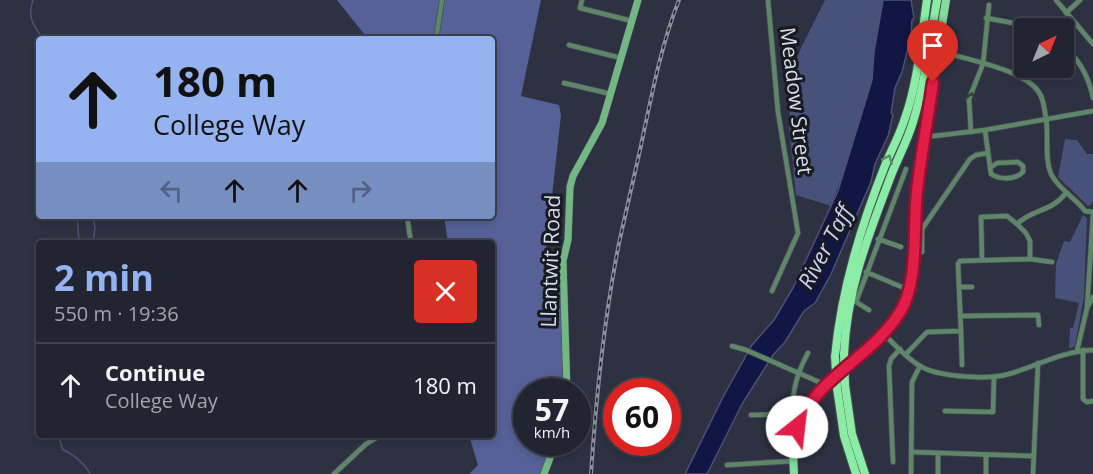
<!DOCTYPE html>
<meta charset="utf-8">
<style>
body{margin:0;font-family:"Open Sans",sans-serif;background:#2e313d;color:#f1f3f6;height:100vh;display:flex;flex-direction:column;font-size:22px;white-space:nowrap}
*{box-sizing:border-box;margin:0}
p{font-size:20px;color:#a2a5ab}
.icon{flex:none;width:33px;height:33px;fill:none;stroke:currentColor;stroke-width:2;stroke-linecap:round;stroke-linejoin:round}
.map{position:relative;flex:1;overflow:hidden}
.drawer{position:absolute;left:36px;top:240px;width:459px;height:198px;display:flex;flex-direction:column;background:#222531;border-radius:6px;box-shadow:0 3px 9px #0003,0 0 0 2px #3f424d}
.drawer>*{flex:none}
.guide{position:absolute;left:36px;top:36px;width:459px;height:183px;border-radius:6px;box-shadow:0 3px 9px #0003,0 0 0 2px #3f424d;background:#95b2f1;color:#111;overflow:hidden}
.needle{width:39px;rotate:43deg}
.buttons{position:absolute;left:1014px;top:18px;display:grid;gap:12px}
.buttons a{display:grid;place-items:center;width:60px;height:60px;border-radius:6px;background:#222531;box-shadow:0 3px 9px #0003,0 0 0 2px #3f424d;font-size:30px}
.speed{position:absolute;left:513px;top:378px;display:flex;gap:12px;font-size:30px;font-weight:700;text-align:center}
.speed>*{display:grid;place-content:center;width:78px;height:78px;border-radius:50%;background:#222531;box-shadow:0 3px 9px #0003,0 0 0 2px #3f424d;line-height:1}
.speed small{font-size:15px;font-weight:400}
.speed .limit{border:9px solid #d22;background:#fff;color:#111}
.pin{position:absolute;display:grid;place-items:center;width:51px;height:51px;color:#fff;margin:-62px -26px;border-radius:50% 50% 50% 0;rotate:-45deg;box-shadow:0 0 6px #0007}
.pin .icon{rotate:45deg}
.me{position:absolute;width:66px;margin:-33px;rotate:29deg;stroke-linejoin:round;filter:drop-shadow(0 0 4px #0008)}
.turn{display:flex;align-items:center;gap:21px;height:126px;padding:0 18px;font-size:27px}
.turn .icon{width:78px;height:78px;stroke-width:2.5}
.turn b{display:block;font-size:42px;line-height:51px}
.lanes{display:flex;align-items:center;height:57px;padding:0 18px;background:#0003;justify-content:center;gap:30px;direction:ltr}
.lanes .off{opacity:.35}
.round{display:grid;place-items:center;flex:none;width:63px;height:63px;border-radius:6px;background:#2e313d}
.headline{display:flex;align-items:center;justify-content:space-between;height:102px;padding:0 18px}
h1{font-size:36px;font-weight:700;line-height:45px;color:#95b2f1}
ul{padding:0;list-style:none}
li{display:flex;align-items:center;gap:18px;height:84px;padding:0 18px;border-top:2px solid #3f424d}
li div{flex:1}
li b{display:block;font-size:22px}
li em{font-style:normal}
.map>svg:first-child{display:block}
.green{fill:#47517a}
.forest{fill:#556197}
.water{fill:#121645;stroke:#4e5175;stroke-width:1.5}
.lines{fill:none;stroke-linecap:round;stroke-linejoin:round}
.stream{stroke:#4e5175;stroke-width:1.5}
.minor-casing{stroke:#494c5b;stroke-width:6}
.secondary-casing{stroke:#494c5b;stroke-width:8}
.primary-casing{stroke:#494c5b;stroke-width:9}
.trunk-casing{stroke:#494c5b;stroke-width:10}
.minor{stroke:#5e8768;stroke-width:4.5}
.secondary{stroke:#73b785;stroke-width:7}
.primary{stroke:#83dc9b;stroke-width:8}
.trunk{stroke:#8aeca5;stroke-width:8}
.rail-casing{stroke:#8b8e9b;stroke-width:4}
.rail{stroke:#181a21;stroke-width:1.5;stroke-dasharray:4.5;stroke-linecap:butt}
.trunk-bridge-casing{stroke:#494c5b;stroke-width:10;stroke-linecap:butt}
.trunk-bridge{stroke:#8aeca5;stroke-width:8}
.oneway{stroke:#30403a}
.oneway2{stroke:#578e6a}
.route-casing{stroke:#92132f;stroke-width:15}
.route{stroke:#e11d48;stroke-width:10}
.labels{text-anchor:middle;stroke-width:6;stroke-linejoin:round;paint-order:stroke}
.street-label{font-size:21px;fill:#d9dce6;stroke:#181a21}
.water-label{font-size:22px;font-style:italic;fill:#c9d1f3;stroke:#181a21}
</style>
<div class="map">
<svg width="1093" height="474" viewBox="0 0 1093 474">
<rect width="100%" height="100%" fill="#2d3141"/>
<g class="green">
<path d="M825,0H883L874,52L872,80L852,149L831,206L796,195L789,128L791,76L801,48Z"/>
<path d="M1065,139L1077,140L1087,154H1093V201L1091,205L1088,206L1058,177Z"/>
<path d="M1083,215L1087,218L1084,297L1075,346L1071,348H1069L1070,328H1073L1079,303L1055,298L1056,264L1064,241L1070,242Z"/>
</g>
<path class="forest" d="M337,0H541L521,96L559,105L561,115L546,250L560,254L563,391L526,392V442L552,443L541,474H469L478,465L469,435H492V243H448L444,216H492V39H368Z"/>
<path class="water" d="M883,0H911L914,18L912,20L911,36L902,72L895,88L891,113L893,115L888,136L875,164L871,182L831,274L815,303L804,311L785,342L773,355L742,404L707,474H685L723,397L752,345L774,320L793,288L838,191L872,80L874,52Z"/>
<g class="lines">
<g class="stream">
<path d="M33,0C27,16 33,27 44,39"/>
<path d="M77,216L79,242"/>
<path d="M93,216L95,228L93,243"/>
<path d="M58,435L63,450C72,453 86,465 90,474"/>
</g>
<g class="minor-casing">
<g id="minor">
<path d="M582,0L580,8L632,21"/>
<path d="M768,0L778,112L798,233L772,291"/>
<path d="M1056,0L1093,44"/>
<path d="M1066,13L1080,0"/>
<path d="M986,18L1013,23L1029,28"/>
<path d="M436,39L442,0"/>
<path d="M569,45L621,58"/>
<path d="M1064,47C1080,60 1089,78 1093,98"/>
<path d="M938,51C965,59 1030,70 1041,96C1044,103 1045,112 1046,119C1049,136 1044,157 1051,174C1059,190 1075,197 1085,211L1093,212"/>
<path d="M564,83L611,94"/>
<path d="M985,130L991,174C1000,180 1015,180 1023,172V166L1018,162L997,163L991,167"/>
<path d="M971,132L969,99L983,64L989,5"/>
<path d="M925,137L985,130L1093,111"/>
<path d="M407,216L411,243"/>
<path d="M1017,224C1034,208 1050,213 1066,193"/>
<path d="M878,239L901,247"/>
<path d="M922,252V229L970,159L976,155L988,153"/>
<path d="M982,260L981,217L1007,216L1017,224L1026,233L1030,241V259"/>
<path d="M866,272L909,290"/>
<path d="M959,287H972"/>
<path d="M1087,308L1093,215"/>
<path d="M869,310L856,302L906,169"/>
<path d="M960,316L1038,315L1039,325"/>
<path d="M961,331L962,365"/>
<path d="M884,334C895,345 908,360 922,367C940,377 989,380 1009,374C1037,366 1063,351 1093,350"/>
<path d="M732,346L746,350L826,385"/>
<path d="M1083,350V399L1087,402L1093,401"/>
<path d="M1077,351L1087,308L1093,297"/>
<path d="M906,354L927,332L961,331L958,264L960,261L1030,259L1052,262"/>
<path d="M945,411L993,412L994,377"/>
<path d="M751,415L792,414C793,390 796,375 808,353"/>
<path d="M911,452L1033,456"/>
<path d="M893,462L889,366L891,359L900,349"/>
<path d="M727,465L793,461"/>
<path d="M334,474L366,444L381,435"/>
<path d="M911,474L912,382L920,366"/>
<path d="M938,474V453"/>
<path d="M986,474V455"/>
<path d="M1033,474L1038,363"/>
</g>
</g>
<g class="secondary-casing">
<g id="secondary">
<path d="M567,392L563,261L568,240L570,187L573,176L602,123L638,0"/>
<path d="M544,474L556,442"/>
</g>
</g>
<g class="primary-casing">
<path id="primary" d="M794,474C793,459 793,443 796,429C805,390 849,368 875,342C886,332 897,320 903,307C919,272 913,227 917,190C925,126 936,63 946,0"/>
</g>
<g class="trunk-casing">
<g id="trunk">
<path d="M844,354C847,287 869,234 892,173C899,156 908,139 913,122C925,83 930,40 937,0"/>
<path d="M835,357C841,290 861,225 886,163C892,149 899,136 904,121C918,83 921,40 927,0"/>
<path d="M845,385L852,434L865,474"/>
<path d="M837,388L844,436L856,474"/>
</g>
</g>
<use href="#minor" class="minor"/>
<use href="#secondary" class="secondary"/>
<use href="#primary" class="primary"/>
<use href="#trunk" class="trunk"/>
<g class="rail-casing">
<path id="rail" d="M591,474C596,397 604,319 619,243C626,212 633,181 640,150C651,99 660,48 679,0"/>
</g>
<use href="#rail" class="rail"/>
<g class="trunk-bridge-casing">
<g id="trunk-bridge">
<path d="M844,354L845,385"/>
<path d="M835,357L837,388"/>
</g>
</g>
<use href="#trunk-bridge" class="trunk-bridge"/>
</g>
<defs><path id="oneway-chevron" d="M-2-3.5L2.5 0L-2 3.5" fill="none" stroke-width="1.6" stroke-linecap="round" stroke-linejoin="round" transform="scale(1.5)"/></defs>
<use class="oneway" href="#oneway-chevron" transform="translate(971 97) rotate(-77)"/>
<use class="oneway2" href="#oneway-chevron" transform="translate(888 159) rotate(-67)"/>
<g class="lines">
<g class="route-casing">
<path id="route" d="M797,427C816,377 873,357 900,312C919,283 913,226 917,191C921,155 928,118 933,82"/>
</g>
<use href="#route" class="route"/>
</g>
<g class="labels">
<g class="street-label">
<text transform="translate(796 101) rotate(83)" y="7">Meadow Street</text>
<text transform="translate(551 261) rotate(-88)" y="7">Llantwit Road</text>
</g>
<g class="water-label">
<text transform="translate(825 247) rotate(-62)" y="8">River Taff</text>
</g>
</g>
</svg>
<div class="buttons">
<a><svg class="needle" viewBox="-14 -14 28 28"><path d="M0-13l5 13h-10z" fill="#e53935"/><path d="M0 13l5-13h-10z" fill="#a2a5ab"/></svg></a>
</div>
<div class="speed"><div>57<small>km/h</small></div><div class="limit">60</div></div>
<div class="pin" style="left:933px;top:82px;background:#d93025"><svg class="icon" aria-label="arrive" viewBox="0 0 24 24"><path d="M6 21V4h12l-3 4 3 4H6"/></svg></div>
<svg class="me" style="left:797px;top:427px" viewBox="-20 -20 40 40"><circle r="19" fill="#fff"/><path d="M0-13L10 11 0 6-10 11z" fill="#e11d48"/></svg>
<div class="guide">
<div class="turn"><svg class="icon" aria-label="ahead" viewBox="0 0 24 24"><path d="M12 20V5M6 11l6-6 6 6"/></svg><div><b>180 m</b>College Way</div></div>
<div class="lanes"><svg class="icon off" aria-label="left" viewBox="0 0 24 24"><path d="M17 20v-9H6M10 6l-5 5 5 5"/></svg><svg class="icon" aria-label="ahead" viewBox="0 0 24 24"><path d="M12 20V5M6 11l6-6 6 6"/></svg><svg class="icon" aria-label="ahead" viewBox="0 0 24 24"><path d="M12 20V5M6 11l6-6 6 6"/></svg><svg class="icon off" aria-label="right" viewBox="0 0 24 24"><path d="M7 20v-9h11M14 6l5 5-5 5"/></svg></div>
</div>
<section class="drawer">
<div class="headline"><div><h1>2 min</h1><p>550 m · 19:36</p></div><a class="round" style="background:#d93025;color:#fff"><svg class="icon" aria-label="close" viewBox="0 0 24 24"><path d="M6 6l12 12M18 6L6 18"/></svg></a></div>
<ul>
<li><svg class="icon" aria-label="ahead" viewBox="0 0 24 24"><path d="M12 20V5M6 11l6-6 6 6"/></svg><div><b>Continue</b><p>College Way</p></div><em>180 m</em></li>
</ul>
</section>
</div>
